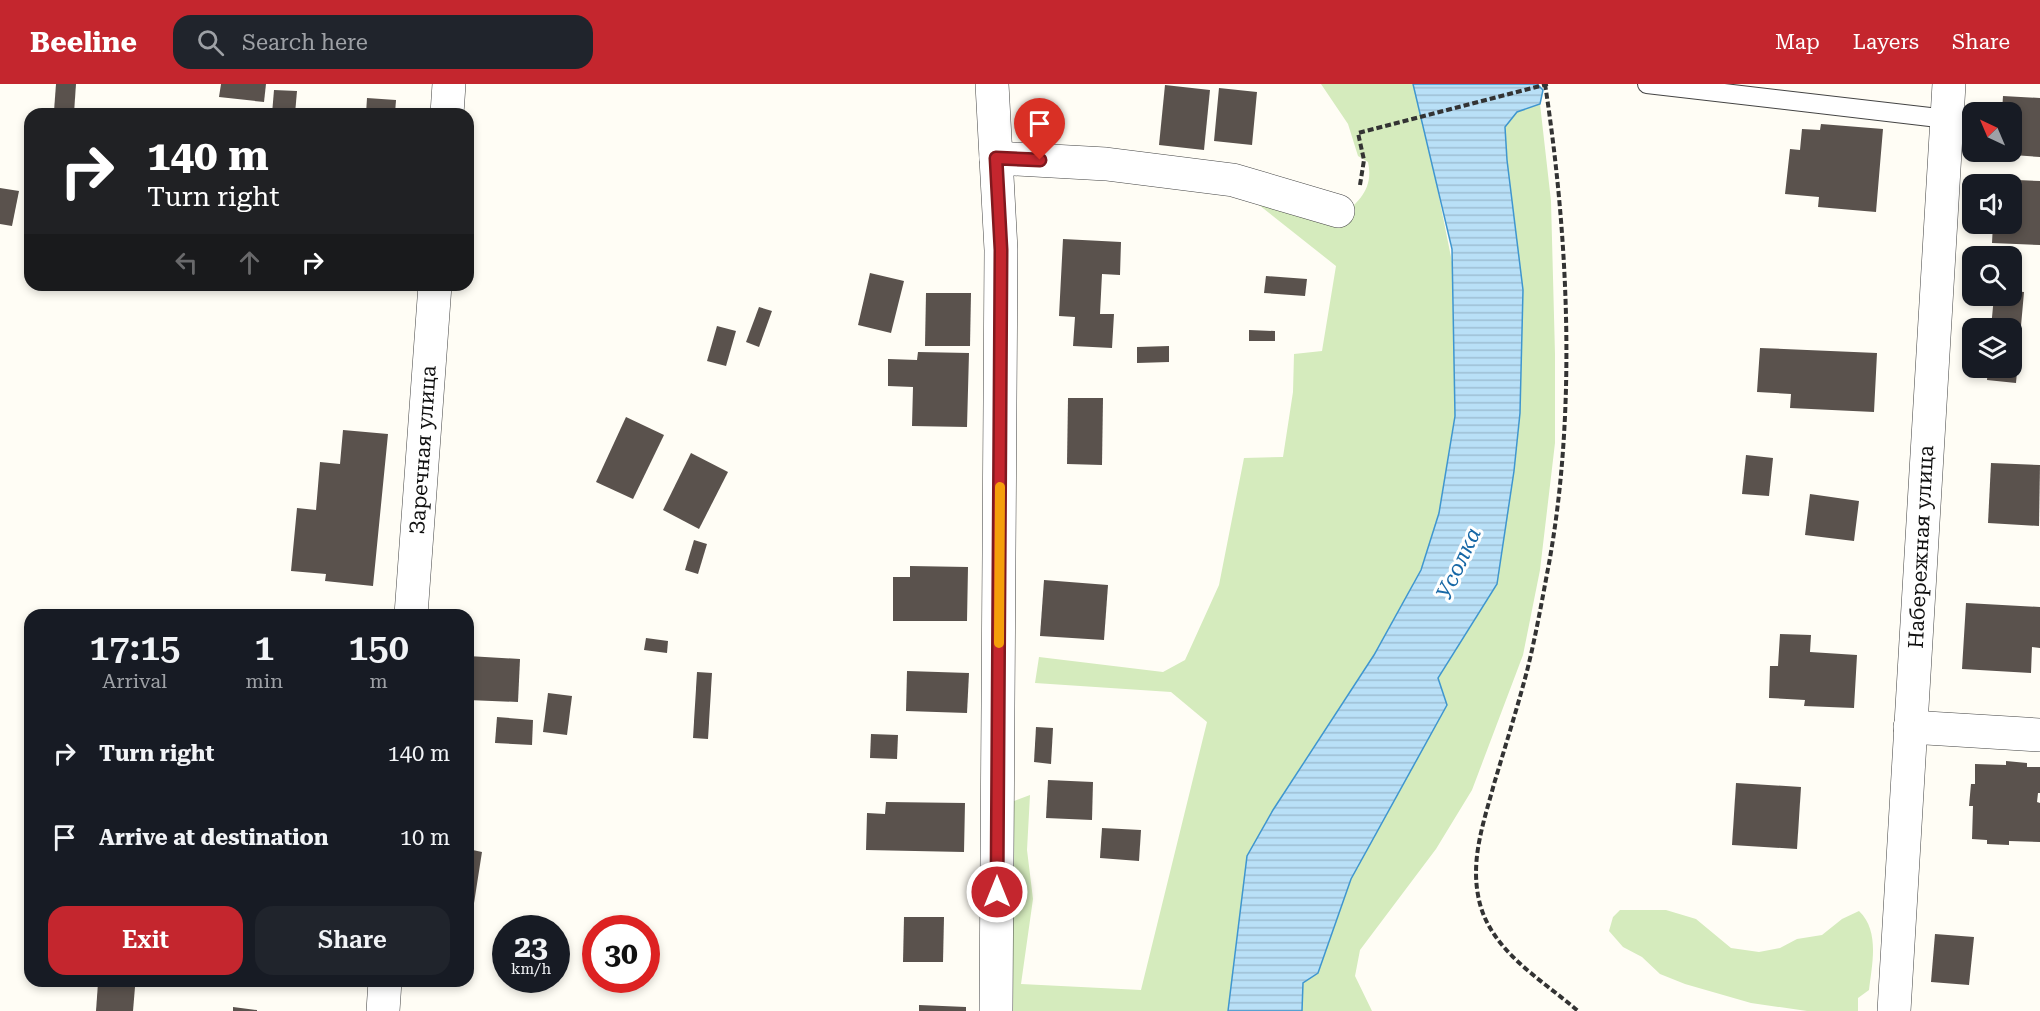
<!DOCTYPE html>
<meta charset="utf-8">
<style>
body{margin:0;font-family:"Roboto Serif",serif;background:#20242c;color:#f1f3f6;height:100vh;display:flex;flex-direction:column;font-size:22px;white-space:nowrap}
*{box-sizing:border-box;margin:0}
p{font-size:20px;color:#9ea1a6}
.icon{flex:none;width:33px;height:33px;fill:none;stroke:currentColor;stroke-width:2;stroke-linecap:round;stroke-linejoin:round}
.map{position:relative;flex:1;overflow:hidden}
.side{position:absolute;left:24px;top:525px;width:450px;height:378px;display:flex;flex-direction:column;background:#171b24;border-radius:18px;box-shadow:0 3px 9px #0003}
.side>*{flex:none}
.banner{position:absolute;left:24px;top:24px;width:450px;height:183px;border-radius:18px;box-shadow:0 3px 9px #0003;background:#202124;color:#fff;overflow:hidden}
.needle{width:39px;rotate:316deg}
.tools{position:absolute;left:1962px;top:18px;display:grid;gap:12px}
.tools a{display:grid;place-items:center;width:60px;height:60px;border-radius:12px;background:#171b24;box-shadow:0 3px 9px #0003;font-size:30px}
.speed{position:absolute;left:492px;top:831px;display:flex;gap:12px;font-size:30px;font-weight:700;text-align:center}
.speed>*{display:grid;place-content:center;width:78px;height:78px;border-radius:50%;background:#171b24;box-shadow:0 3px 9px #0003;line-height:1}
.speed small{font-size:15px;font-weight:400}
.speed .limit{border:9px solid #d22;background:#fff;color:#111}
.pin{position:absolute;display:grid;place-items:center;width:51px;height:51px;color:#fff;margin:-62px -26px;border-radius:50% 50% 50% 0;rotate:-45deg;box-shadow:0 0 6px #0007}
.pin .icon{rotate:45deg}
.me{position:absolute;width:66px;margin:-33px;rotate:0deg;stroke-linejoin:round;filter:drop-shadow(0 0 4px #0008)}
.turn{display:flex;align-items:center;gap:21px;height:126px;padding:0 24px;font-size:27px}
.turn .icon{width:78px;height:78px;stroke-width:2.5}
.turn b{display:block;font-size:42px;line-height:51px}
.lanes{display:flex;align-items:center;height:57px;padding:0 24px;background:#0003;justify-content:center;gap:30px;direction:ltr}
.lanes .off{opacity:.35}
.eta{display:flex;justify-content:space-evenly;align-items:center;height:102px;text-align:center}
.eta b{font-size:36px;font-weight:600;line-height:42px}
.button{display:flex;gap:12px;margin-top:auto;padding:12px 24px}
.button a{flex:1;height:69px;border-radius:18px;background:#c4262e;color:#fff;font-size:24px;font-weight:600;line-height:69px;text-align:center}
.button a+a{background:#20242c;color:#f1f3f6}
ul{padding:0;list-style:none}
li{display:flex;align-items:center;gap:18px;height:84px;padding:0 24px}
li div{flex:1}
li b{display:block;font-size:22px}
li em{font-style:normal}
header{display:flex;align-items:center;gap:36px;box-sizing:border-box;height:84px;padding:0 30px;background:#c4262e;color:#fff}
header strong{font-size:28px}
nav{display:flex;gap:33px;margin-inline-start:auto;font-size:21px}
.search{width:420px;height:54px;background:#20242c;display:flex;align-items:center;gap:15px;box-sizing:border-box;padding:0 21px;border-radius:18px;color:#9ea1a6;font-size:22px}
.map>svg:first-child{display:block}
.grass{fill:#d5ebbd}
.water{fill:url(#water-rules);stroke:#3f96cf;stroke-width:1.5}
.building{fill:#5a524d}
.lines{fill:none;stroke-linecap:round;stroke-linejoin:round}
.lane-casing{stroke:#444;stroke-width:20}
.street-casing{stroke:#444;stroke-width:34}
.path{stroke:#333;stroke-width:4;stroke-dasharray:6 3;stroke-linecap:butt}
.lane{stroke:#fff;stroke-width:18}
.street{stroke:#fff;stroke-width:33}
.route-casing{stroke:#7f191e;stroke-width:15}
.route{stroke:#c4262e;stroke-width:10}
.slow{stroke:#f59e0b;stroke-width:10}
.labels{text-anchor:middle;stroke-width:6;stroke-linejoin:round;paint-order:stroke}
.street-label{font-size:21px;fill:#111;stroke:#fff}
.water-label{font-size:22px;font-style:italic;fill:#1768a6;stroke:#fff}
</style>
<header>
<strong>Beeline</strong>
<div class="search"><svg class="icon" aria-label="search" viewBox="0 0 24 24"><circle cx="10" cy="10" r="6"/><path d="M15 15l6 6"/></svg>Search here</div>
<nav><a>Map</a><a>Layers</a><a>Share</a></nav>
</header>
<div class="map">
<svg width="2040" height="927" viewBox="0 0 2040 927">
<defs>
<pattern id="water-rules" width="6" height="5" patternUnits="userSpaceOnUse" patternTransform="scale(1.5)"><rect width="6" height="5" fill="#b9e0f7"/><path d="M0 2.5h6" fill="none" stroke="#9ebfd3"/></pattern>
</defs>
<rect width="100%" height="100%" fill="#fffdf5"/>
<g class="grass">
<path d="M1321,0H1413L1433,83L1452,178L1455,332L1439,429L1421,486L1374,571L1273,726L1228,927H1005L1009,719L1030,711L1027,766L1033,815L1021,900L1141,906L1207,638L1171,608L1035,599L1039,573L1163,588L1185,576L1219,501L1244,374L1283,373L1293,308L1294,270L1322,267L1336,182L1245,110L1340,135C1358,117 1374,106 1368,78L1358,72L1348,40Z"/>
<path d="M1540,20L1551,117L1555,270V359L1540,486L1523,571L1472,706L1436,765L1360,866L1355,892L1372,927H1302L1303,899L1318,889L1351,795L1413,682L1438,594L1497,500L1514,387L1505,43L1517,28Z"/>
<path d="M1620,826H1666L1696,835L1731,864L1759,868L1780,864L1797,855L1822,851L1842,835L1859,827C1880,847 1872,880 1869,906L1858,914V927H1807L1751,919L1685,900L1660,890L1642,873L1623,863L1609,847L1613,833Z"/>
</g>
<path class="water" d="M1413,0H1537L1543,6L1540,20L1517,28L1505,43L1507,76L1523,206L1520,329L1514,387L1497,500L1438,594L1447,621L1351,795L1318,889L1303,899L1302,927H1228L1247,772L1273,726L1374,571L1421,486L1439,429L1455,332L1452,165Z"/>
<g class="building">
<path d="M56,0H76L74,29L54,27Z"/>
<path d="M221,0H266L264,18L219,13Z"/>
<path d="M1165,1L1210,6L1204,66L1159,61Z"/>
<path d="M1219,4L1257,8L1252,61L1214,57Z"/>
<path d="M274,6L297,7L295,30H272Z"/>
<path d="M2003,12L2040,14V73L1999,70V68H2012V28H2002Z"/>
<path d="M367,14L396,16L395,30H366Z"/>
<path d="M1821,40L1883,45L1876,128L1818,123L1819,113L1785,110L1790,65L1800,66L1802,45L1820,46Z"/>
<path d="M1995,95L2040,97V161L1992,159L1993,140H2012V100H1995Z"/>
<path d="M0,104L19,107L12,142L0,140Z"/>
<path d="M1063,155L1121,158L1120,191L1102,190L1100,230H1114L1112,264L1073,262L1075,233L1059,232Z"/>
<path d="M870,189L904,197L891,249L858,241Z"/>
<path d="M1266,192L1307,195L1305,212L1264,209Z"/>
<path d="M2012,207L2024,208L2016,299L1987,296L1988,284H2012V244H1991L1994,212H2012Z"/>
<path d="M926,209H971L970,262H925Z"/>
<path d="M759,223L772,227L759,263L746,258Z"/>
<path d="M717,242L736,247L726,282L707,277Z"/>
<path d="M1249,246L1275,247V257H1249Z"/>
<path d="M1169,262V278L1137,279V263Z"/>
<path d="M1760,264L1877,269L1874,328L1790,324L1791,310L1757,308Z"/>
<path d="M918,268L969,269L967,343L912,342L913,303L888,302V275L917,276Z"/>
<path d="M1068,314H1103L1102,381L1067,380Z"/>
<path d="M626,333L664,351L633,415L596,398Z"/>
<path d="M343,346L388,350L373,502L325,497L326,490L291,487L297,424L316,426L320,378L340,380Z"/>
<path d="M691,369L728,388L699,445L663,426Z"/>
<path d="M1746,371L1773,374L1769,412L1742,410Z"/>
<path d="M1991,379L2040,381L2039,442L1988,439Z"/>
<path d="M1810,410L1859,417L1854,457L1805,451Z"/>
<path d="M694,456L707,460L698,490L685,486Z"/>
<path d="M910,482L968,483L967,537H893V493H910Z"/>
<path d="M1044,496L1108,501L1104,556L1040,552Z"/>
<path d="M1966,519L2040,523V564L2032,563L2031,589L1962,585Z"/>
<path d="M1780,550L1811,551L1810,568L1857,571L1854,624L1804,622L1805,616L1769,614L1770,582H1778Z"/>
<path d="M646,554L668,557L667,569L644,566Z"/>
<path d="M468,572L520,575L518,618L468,616Z"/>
<path d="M907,587L969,589L967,629L906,627Z"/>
<path d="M697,588L712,589L708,655L693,654Z"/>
<path d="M548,609L572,612L567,651L543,648Z"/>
<path d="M497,633L533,636L532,661L495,659Z"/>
<path d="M1036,643L1053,644L1051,680L1034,678Z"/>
<path d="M871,650L898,651L897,675L870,674Z"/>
<path d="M2006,677L2027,679V683H2040V709H2038L2037,718L2040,719V758L2009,757V761L1987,760V756L1972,755L1973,722H1969L1971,700H1975V680L2006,681Z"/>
<path d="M1048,696L1093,698L1092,736L1046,734Z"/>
<path d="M1736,699L1801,703L1797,765L1732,761Z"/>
<path d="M886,718L965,719L964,768L866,766L867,729L885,730Z"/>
<path d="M1102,744L1141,746L1139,777L1100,774Z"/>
<path d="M468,765L482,768L474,819L468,818Z"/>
<path d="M904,833H944L943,878H903Z"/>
<path d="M1935,850L1974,853L1969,901L1931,898Z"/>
<path d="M98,899L135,903L133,927H96Z"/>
<path d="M919,921L966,923V927H919Z"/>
<path d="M233,923L257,926V927H233Z"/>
</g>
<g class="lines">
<g class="lane-casing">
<path id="lane" d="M1647,0L1947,35"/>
</g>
<g class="street-casing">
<g id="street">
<path d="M992,0L1001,166L996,927"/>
<path d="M447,30L449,0"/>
<path d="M996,74L1106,80L1233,96L1338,127"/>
<path d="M411,531L435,201"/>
<path d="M1910,643L2040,651"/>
<path d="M383,927L385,897"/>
<path d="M1894,927L1949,0"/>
</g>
</g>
<g class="path">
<path d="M1545,0C1569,156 1577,335 1547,490C1541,522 1535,555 1527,587C1517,625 1505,663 1494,700C1484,737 1471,773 1478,811C1487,865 1540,894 1578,927"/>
<path d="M1360,101L1364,76L1358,49L1548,0"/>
</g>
<use href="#lane" class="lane"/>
<use href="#street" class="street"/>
</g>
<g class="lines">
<g class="route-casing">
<path id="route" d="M997,808L1001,166L996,74L1040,76"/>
</g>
<use href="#route" class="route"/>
<path class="slow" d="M999,559L1000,403"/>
</g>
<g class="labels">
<g class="street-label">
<text transform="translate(423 366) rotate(-86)" y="7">Заречная улица</text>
<text transform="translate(1921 463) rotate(-87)" y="7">Набережная улица</text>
</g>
<g class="water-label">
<text transform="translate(1458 479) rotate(-65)" y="8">Усолка</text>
</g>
</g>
</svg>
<div class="tools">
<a><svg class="needle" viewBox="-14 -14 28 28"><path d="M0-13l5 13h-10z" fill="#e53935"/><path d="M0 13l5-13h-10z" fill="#9ea1a6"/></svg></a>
<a><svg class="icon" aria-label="sound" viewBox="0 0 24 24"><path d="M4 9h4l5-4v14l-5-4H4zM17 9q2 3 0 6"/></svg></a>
<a><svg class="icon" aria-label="search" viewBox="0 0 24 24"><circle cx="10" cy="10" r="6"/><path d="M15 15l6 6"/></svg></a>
<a><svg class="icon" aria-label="layers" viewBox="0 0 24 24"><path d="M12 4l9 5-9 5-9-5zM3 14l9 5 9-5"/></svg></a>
</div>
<div class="speed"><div>23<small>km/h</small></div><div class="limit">30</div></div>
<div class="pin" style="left:1040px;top:76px;background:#d93025"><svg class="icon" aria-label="arrive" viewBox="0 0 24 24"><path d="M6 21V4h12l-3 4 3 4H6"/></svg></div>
<svg class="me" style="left:997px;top:808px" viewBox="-20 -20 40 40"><circle r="17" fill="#c4262e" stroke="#fff" stroke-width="3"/><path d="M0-11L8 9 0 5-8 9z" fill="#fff"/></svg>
<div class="banner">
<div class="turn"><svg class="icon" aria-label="right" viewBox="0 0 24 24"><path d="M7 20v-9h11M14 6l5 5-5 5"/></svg><div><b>140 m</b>Turn right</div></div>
<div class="lanes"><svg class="icon off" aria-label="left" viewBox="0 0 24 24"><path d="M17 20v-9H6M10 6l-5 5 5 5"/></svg><svg class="icon off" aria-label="ahead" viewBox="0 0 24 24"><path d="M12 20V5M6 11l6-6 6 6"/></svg><svg class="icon" aria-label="right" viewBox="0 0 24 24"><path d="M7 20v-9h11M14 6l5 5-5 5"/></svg></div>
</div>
<section class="side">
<div class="eta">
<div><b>17:15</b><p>Arrival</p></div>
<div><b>1</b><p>min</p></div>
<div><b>150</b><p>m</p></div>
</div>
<ul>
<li><svg class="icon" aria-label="right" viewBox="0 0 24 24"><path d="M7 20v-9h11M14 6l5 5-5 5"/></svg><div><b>Turn right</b></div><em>140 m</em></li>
<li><svg class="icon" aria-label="arrive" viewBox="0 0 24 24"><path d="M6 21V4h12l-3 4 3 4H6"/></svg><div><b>Arrive at destination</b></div><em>10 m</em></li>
</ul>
<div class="button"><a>Exit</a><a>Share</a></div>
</section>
</div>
